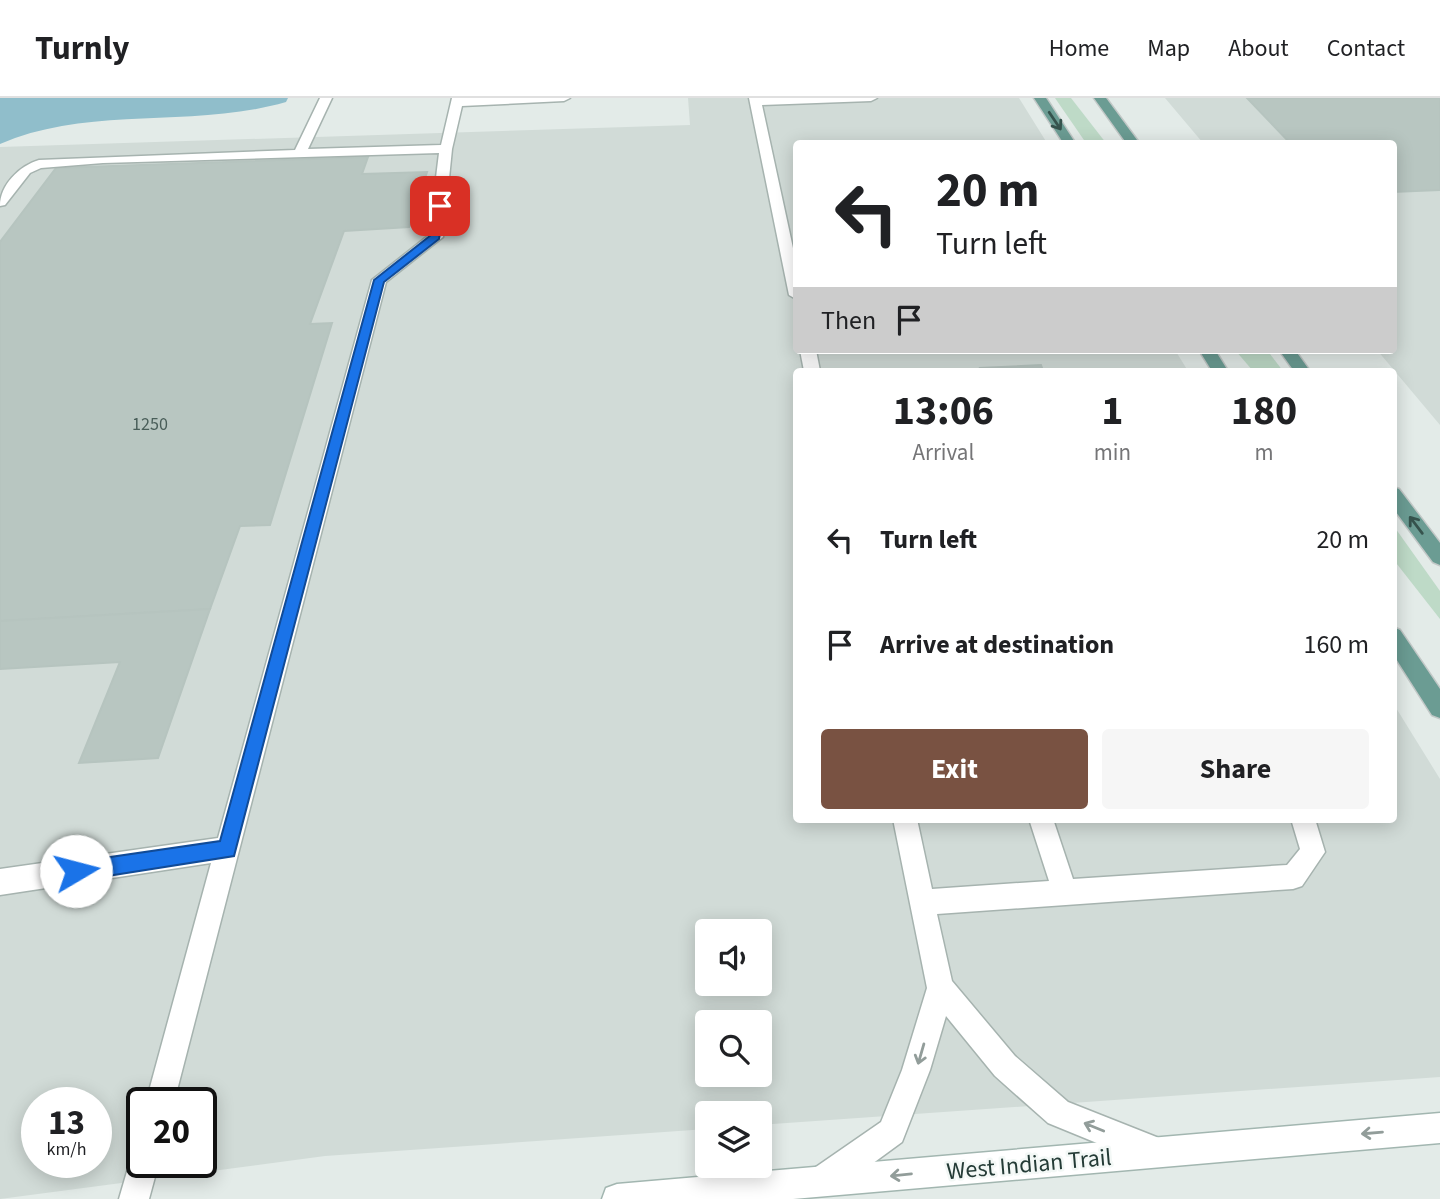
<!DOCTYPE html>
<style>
body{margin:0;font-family:"Source Sans 3",sans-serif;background:#f6f6f6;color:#202124;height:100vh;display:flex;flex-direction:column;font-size:26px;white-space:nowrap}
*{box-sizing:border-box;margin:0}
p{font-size:23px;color:#757577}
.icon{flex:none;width:38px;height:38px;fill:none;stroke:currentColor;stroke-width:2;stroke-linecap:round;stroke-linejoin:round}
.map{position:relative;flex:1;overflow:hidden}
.panel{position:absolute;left:793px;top:270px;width:604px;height:455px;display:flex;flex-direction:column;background:#fff;border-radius:7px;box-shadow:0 4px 18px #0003}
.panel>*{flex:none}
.banner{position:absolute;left:793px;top:42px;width:604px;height:214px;border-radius:7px;box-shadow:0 4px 18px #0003;background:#fff;color:#202124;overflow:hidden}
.fabs{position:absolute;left:695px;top:821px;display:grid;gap:14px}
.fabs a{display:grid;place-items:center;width:77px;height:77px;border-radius:7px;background:#fff;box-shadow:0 4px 18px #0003;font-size:35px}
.speed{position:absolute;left:21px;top:989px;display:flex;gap:14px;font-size:35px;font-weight:700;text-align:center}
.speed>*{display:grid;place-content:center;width:91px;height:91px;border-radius:50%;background:#fff;box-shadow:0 4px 18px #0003;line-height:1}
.speed small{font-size:18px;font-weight:400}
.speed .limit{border:4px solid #111;border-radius:10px;background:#fff;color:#111}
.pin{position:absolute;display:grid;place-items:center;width:60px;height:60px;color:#fff;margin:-30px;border-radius:14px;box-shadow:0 4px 10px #0006}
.me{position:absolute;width:77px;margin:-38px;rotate:82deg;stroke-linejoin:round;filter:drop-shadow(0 0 5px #0008)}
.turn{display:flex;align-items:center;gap:24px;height:147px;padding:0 28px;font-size:32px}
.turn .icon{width:91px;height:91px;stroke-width:2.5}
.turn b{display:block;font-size:49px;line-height:60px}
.then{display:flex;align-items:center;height:66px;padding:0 28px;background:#0003;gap:14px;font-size:26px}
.eta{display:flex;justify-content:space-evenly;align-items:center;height:119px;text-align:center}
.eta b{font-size:42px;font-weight:700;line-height:49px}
.cta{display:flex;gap:14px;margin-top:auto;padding:14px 28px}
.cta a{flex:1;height:80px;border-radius:7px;background:#795242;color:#fff;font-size:28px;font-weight:700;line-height:80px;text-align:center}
.cta a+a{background:#f6f6f6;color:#202124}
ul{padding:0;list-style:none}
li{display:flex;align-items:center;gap:21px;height:105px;padding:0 28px}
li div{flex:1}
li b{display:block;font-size:26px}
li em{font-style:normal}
header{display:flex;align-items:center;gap:42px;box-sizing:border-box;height:98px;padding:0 35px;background:#fff;border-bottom:2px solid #e0e0e0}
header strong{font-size:33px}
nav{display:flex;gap:38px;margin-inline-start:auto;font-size:24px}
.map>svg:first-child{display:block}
.built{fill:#d1dbd7;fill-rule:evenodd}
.green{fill:#bedac7}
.water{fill:#90becb}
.building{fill:#b8c6c1;stroke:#b6c4bf;stroke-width:2}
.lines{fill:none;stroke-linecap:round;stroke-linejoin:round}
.lane-casing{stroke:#a6b3af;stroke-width:3}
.secondary-casing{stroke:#a2b6b0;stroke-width:3}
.primary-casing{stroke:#c2c8c7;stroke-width:3}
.lane{fill:#fff;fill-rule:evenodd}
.secondary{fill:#fff;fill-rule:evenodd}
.primary{fill:#6b9c93;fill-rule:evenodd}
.oneway{stroke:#36534d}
.oneway2{stroke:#929d9a}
.route{fill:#1a73e8;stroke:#114b97;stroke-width:2}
.labels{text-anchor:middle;stroke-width:5;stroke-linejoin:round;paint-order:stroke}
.number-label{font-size:18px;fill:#495e59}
.near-street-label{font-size:24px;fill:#243b36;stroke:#f3f8f6}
</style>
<header>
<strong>Turnly</strong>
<nav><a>Home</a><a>Map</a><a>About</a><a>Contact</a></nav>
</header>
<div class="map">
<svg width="1440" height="1101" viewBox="0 0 1440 1101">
<rect width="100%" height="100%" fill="#e3ebe8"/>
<g class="built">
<path d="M688,0H1019L1047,45L796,46V252H1175L1188,273H796V721H1393V605L1440,681V979L760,1027V1015H707V1031L325,1058L0,1101V49L690,27ZM707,833H760V886H707ZM707,924H760V976H707ZM37,1004H96V1064H37ZM142,1004H201V1064H142Z"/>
<path d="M1165,0H1440V327L1377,252H1393V46L1203,45Z"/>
</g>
<g class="green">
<path d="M1055,0H1071L1106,45H1086Z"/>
<path d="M1235,252H1267L1283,273H1253Z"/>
<path d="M1393,427L1440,493V521L1393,461Z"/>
</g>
<path class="water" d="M0,0H288L286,4C193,31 90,7 0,46Z"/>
<g class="building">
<path d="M1247,0H1440V92L1393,94V46H1291Z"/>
<path d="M368,59L362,76L427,74L409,129L344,133L310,226L332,225L270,427L240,428L210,511L0,523V144L56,70Z"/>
<path d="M1041,267L1043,273H981L980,270Z"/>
<path d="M210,511L158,660L79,665L120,564L0,571V523Z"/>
</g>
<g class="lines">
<g class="lane-casing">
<g id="lane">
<path d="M320,0H332L308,51L441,47L452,0H570L564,3L462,8L452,51L443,139L386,184L174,1004H146L211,765L0,797V771L218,740L372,182L429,137L439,55L103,65L41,70L30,75L5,107L0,108C0,87 19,68 39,62L295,52Z"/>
<path d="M749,0H877L871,3L762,7L796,164V201L789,197Z"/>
<path d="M800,252H816L820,273H804Z"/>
<path d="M893,721H917L932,791L1049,783L1029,721H1053L1073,781L1287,767L1300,751L1291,721H1315L1325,754L1302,788L1293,791L937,816L952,883L1015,958L1068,1004L1164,1042L1168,1053L1164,1064L1153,1068L1048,1025L995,978L946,918L930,972L902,1044L835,1093L824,1097L813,1093L809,1082L813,1071L881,1024L902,972L927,890Z"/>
<path d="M142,1050V1064H159L149,1101H119L133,1053Z"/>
</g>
</g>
<g class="secondary-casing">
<path id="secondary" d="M1440,1015V1045L793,1101H602L606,1090L617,1086Z"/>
</g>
<g class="primary-casing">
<g id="primary">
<path d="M1034,0H1046L1076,46H1064Z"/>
<path d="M1094,0H1106L1140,46H1127Z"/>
<path d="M1199,252H1215L1228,273H1212Z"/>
<path d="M1279,252H1295L1310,273H1294Z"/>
<path d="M1393,389L1399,391L1440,445V467L1433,464L1393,410Z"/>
<path d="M1393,529L1400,532L1440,591V620L1432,617L1393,556Z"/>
</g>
</g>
<use href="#lane" class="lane"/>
<use href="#secondary" class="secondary"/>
<use href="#primary" class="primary"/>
</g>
<defs><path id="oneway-shaft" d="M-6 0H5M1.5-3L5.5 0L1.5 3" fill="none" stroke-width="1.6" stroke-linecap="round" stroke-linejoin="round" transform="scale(1.75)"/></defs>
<g class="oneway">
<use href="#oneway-shaft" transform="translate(1055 23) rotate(56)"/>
<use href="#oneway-shaft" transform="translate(1416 427) rotate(-127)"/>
</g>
<g class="oneway2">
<use href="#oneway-shaft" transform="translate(921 956) rotate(106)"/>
<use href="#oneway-shaft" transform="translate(1094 1029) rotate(-158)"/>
<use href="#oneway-shaft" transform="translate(1372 1035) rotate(175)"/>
<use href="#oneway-shaft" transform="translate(901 1077) rotate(174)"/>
</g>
<path class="route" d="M440,105L445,108L439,141L384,184L234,758L76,783L69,780L66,773L69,767L76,764L220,743L374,182L431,137L435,108Z"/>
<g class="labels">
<g class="number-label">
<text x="150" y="332">1250</text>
</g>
<g class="near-street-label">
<text transform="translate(1029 1066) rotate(-5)" y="8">West Indian Trail</text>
</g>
</g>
</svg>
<div class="fabs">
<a><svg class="icon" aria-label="sound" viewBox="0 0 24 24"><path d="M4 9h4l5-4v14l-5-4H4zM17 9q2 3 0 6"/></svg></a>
<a><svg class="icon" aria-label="search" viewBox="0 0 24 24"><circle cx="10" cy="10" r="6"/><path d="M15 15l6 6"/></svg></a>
<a><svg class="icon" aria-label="layers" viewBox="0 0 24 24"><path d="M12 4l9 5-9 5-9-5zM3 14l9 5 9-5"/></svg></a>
</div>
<div class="speed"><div>13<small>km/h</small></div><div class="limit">20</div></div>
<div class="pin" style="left:440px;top:108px;background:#d93025"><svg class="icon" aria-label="arrive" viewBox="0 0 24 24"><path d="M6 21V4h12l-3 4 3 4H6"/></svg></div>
<svg class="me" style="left:76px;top:773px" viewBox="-20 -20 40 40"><circle r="19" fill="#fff"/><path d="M0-13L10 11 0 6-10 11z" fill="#1a73e8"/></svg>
<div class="banner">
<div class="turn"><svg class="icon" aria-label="left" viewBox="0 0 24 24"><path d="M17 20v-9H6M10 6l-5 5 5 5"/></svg><div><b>20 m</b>Turn left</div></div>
<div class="then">Then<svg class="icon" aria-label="arrive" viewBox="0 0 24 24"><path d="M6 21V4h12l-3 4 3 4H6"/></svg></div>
</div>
<section class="panel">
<div class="eta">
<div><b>13:06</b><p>Arrival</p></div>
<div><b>1</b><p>min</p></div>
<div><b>180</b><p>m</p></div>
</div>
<ul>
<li><svg class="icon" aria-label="left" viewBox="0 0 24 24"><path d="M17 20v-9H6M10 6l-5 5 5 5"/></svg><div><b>Turn left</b></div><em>20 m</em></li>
<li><svg class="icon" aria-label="arrive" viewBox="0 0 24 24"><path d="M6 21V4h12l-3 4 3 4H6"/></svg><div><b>Arrive at destination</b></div><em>160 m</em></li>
</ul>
<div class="cta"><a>Exit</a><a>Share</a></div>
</section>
</div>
